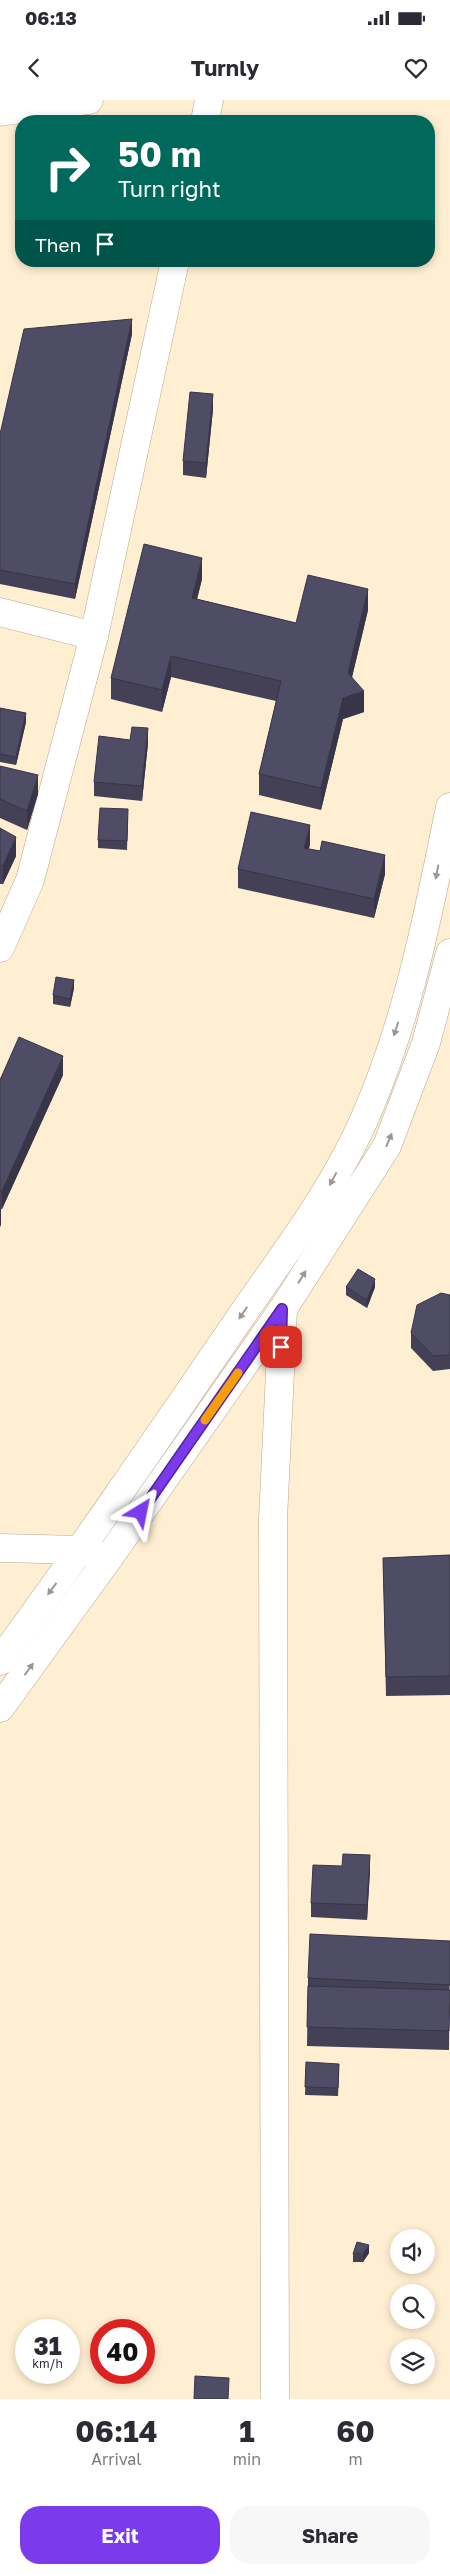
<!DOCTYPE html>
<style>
body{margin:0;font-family:"Golos Text",sans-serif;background:#f7f7f7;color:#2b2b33;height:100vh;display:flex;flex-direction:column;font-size:19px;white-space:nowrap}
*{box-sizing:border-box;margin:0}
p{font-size:16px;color:#7c7c81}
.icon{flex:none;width:28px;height:28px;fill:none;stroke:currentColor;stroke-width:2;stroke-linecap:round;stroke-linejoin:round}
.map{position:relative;height:2299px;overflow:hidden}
.drawer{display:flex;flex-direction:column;background:#fff;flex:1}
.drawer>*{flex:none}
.hud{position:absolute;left:15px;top:15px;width:420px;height:152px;border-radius:20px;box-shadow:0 2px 8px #0003;background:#00695c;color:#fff;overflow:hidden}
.tools{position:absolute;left:390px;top:2129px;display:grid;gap:10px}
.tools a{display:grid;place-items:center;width:45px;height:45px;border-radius:50%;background:#fff;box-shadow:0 2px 8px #0003;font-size:25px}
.speed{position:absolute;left:15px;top:2219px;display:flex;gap:10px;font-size:25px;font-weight:700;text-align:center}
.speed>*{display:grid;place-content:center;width:65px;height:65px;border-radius:50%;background:#fff;box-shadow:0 2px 8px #0003;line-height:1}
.speed small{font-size:12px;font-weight:400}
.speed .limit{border:8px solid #d22;background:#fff;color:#111}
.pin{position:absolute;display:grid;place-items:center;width:42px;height:42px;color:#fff;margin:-21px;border-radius:10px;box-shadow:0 2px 8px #0006}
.me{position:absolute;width:55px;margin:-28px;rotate:35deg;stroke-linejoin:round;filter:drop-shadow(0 0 4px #0008)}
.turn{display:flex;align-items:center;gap:18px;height:105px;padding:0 20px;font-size:22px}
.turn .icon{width:65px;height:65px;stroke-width:2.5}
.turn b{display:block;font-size:35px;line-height:42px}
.then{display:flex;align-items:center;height:48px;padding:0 20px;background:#0003;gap:10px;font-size:19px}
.eta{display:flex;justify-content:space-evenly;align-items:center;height:85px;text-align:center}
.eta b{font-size:30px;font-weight:700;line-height:35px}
.action{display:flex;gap:10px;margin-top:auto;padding:10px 20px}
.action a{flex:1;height:58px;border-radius:20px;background:#7c3aed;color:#fff;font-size:20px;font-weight:700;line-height:58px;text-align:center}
.action a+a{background:#f7f7f7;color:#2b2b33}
.status{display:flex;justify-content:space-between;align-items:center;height:35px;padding:0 25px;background:#fff;direction:ltr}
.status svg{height:14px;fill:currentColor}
header{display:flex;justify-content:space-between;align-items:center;height:65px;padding:0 20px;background:#fff;font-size:22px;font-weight:700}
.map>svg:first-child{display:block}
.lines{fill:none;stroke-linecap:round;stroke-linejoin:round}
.minor-casing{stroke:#b8a98f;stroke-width:29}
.tertiary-casing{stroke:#b8a98f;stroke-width:29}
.minor{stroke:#fff;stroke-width:28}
.tertiary{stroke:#fff;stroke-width:28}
.wall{fill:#444157}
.shaded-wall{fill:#373547}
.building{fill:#4f4c65;stroke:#373547}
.oneway{fill:#9b9892}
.route-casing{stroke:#51269a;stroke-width:12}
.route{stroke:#7c3aed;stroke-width:9}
.slow{stroke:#f59e0b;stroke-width:9}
</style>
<div class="status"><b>06:13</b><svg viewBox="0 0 49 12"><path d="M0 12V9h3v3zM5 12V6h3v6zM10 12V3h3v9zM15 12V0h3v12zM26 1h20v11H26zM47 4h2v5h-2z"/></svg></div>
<header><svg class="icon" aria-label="back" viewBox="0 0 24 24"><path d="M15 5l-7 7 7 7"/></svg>Turnly<svg class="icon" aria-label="heart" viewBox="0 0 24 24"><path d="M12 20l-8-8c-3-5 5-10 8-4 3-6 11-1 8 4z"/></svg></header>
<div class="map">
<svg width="450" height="2299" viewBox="0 0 450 2299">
<rect width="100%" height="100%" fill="#feeed2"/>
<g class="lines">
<g class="minor-casing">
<g id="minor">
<path d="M205,21L209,0"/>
<path d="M0,512L94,536"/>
<path d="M0,848L30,780L94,536L175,161"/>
<path d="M0,1448L81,1450L108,1459"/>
<path d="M275,2299L273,1419L283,1209"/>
</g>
</g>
<g class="tertiary-casing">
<g id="tertiary">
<path d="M0,12L89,0"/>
<path d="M0,1561C79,1453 155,1342 231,1231C274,1167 322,1107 356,1037C405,935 428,817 450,707"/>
<path d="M0,1608L108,1459L283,1209L387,1046L426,943L450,853"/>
</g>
</g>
<use href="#minor" class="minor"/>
<use href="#tertiary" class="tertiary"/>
</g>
<g class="wall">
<path d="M132,234L75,499L0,484V334Z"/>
<path d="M213,309L206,378L183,375V361Z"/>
<path d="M202,479L197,499L296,523L368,510L352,577L364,612L343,619L321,710L259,695V674L276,601L171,577L162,612L111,599V578Z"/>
<path d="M0,610L26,622L16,665L0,662Z"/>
<path d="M148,643L142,701L94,696V682Z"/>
<path d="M0,666L38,694L27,730L0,718Z"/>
<path d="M128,717L127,750L98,748V740Z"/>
<path d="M0,728L16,756L3,784H0Z"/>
<path d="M310,744L309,749L320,751L385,774L374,818L238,788V769Z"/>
<path d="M74,888L70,907L53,904V895Z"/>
<path d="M63,975L2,1109H1V1124L0,1127V980Z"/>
<path d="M346,1187H375L367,1208L346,1195Z"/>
<path d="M450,1195V1269L433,1271L411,1248V1233Z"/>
<path d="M450,1455V1595L386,1596L383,1458Z"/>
<path d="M370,1770L367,1820L311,1817V1803Z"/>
<path d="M450,1841L449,1950L307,1946L308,1878Z"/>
<path d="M306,1962L339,1972L338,1996L305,1995Z"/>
<path d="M369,2153L363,2162H353V2154Z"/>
</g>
<g class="shaded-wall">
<path d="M132,219V234L75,499V484Z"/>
<path d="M213,294V309L206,378V363Z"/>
<path d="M202,458V479L192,519V498Z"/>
<path d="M368,489V510L348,594V573Z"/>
<path d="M171,556V577L162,612V590Z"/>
<path d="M364,591V612L343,619L321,710V688L343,598Z"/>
<path d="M26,613V622L16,665V657Z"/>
<path d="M148,628V643L142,701V686Z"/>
<path d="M38,675V694L27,730V711Z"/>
<path d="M310,725V744L304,767V748Z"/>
<path d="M16,737V756L3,784V766Z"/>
<path d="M385,755V774L374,818V799Z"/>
<path d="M74,880V888L70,907V899Z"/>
<path d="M63,956V975L2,1109V1091Z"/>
<path d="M1,1105V1124L0,1127V1108Z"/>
<path d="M375,1179V1187L367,1208V1200Z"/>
<path d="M370,1755V1770L367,1820V1805Z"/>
<path d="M369,2145V2153L363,2162V2153Z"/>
</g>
<g class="building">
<path d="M132,219L75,484L0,470V334L24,229Z"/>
<path d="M190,292L213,294L206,363L183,361Z"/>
<path d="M144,444L202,458L192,498L296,523L308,475L368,489L348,573L364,591L343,598L321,688L259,674L281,581L171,556L162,590L111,578Z"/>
<path d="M0,608L26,613L16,657L0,654Z"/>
<path d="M132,627L148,628L142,686L94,682L99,636L130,640Z"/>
<path d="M0,666L38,675L27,711L0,699Z"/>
<path d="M100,708L128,709L127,741L98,740Z"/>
<path d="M251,712L310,725L304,748L320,751L322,741L385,755L374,799L238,769Z"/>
<path d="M0,728L16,737L3,766L0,765Z"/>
<path d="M56,877L74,880L70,899L53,895Z"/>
<path d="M19,937L63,956L2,1091L0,1090V980Z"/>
<path d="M358,1169L375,1179L367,1200L346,1187Z"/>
<path d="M441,1193L450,1195V1255L433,1256L411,1233L417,1205Z"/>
<path d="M450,1455V1576L386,1577L383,1458Z"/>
<path d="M343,1754L370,1755L367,1805L311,1803L313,1765L342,1766Z"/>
<path d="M310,1834L450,1841V1885L308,1878Z"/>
<path d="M308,1886L450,1890L449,1931L307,1927Z"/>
<path d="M306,1962L339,1964L338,1988L305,1987Z"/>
<path d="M357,2142L369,2145L363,2153L353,2154Z"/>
<path d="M195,2276L229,2278L228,2299H194Z"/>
</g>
<defs><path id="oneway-solid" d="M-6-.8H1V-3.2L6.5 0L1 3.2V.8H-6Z" transform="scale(1.25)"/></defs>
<g class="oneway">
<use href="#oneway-solid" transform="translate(437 772) rotate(101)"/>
<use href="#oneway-solid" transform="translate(396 929) rotate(108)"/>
<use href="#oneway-solid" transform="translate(389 1040) rotate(-67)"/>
<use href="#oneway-solid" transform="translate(333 1079) rotate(118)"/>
<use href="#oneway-solid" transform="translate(302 1177) rotate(-58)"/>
<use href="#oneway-solid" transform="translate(243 1213) rotate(124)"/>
<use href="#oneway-solid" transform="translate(52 1489) rotate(126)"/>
<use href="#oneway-solid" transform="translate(29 1569) rotate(-54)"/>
</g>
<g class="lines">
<g class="route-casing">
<path id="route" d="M141,1412L282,1209L281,1247"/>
</g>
<use href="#route" class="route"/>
<path class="slow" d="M205,1320L238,1273"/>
</g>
</svg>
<div class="tools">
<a><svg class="icon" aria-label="sound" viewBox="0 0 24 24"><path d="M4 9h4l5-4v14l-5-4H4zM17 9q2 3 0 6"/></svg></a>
<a><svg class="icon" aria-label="search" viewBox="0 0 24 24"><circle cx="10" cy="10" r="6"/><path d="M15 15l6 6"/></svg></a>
<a><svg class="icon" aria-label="layers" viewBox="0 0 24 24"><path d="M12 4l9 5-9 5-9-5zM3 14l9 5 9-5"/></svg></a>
</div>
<div class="speed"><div>31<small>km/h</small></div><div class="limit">40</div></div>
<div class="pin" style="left:281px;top:1247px;background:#d93025"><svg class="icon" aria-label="arrive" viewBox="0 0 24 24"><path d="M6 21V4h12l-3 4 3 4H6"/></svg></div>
<svg class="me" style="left:141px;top:1412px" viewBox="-20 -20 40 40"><path d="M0-17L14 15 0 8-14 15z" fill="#7c3aed" stroke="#fff" stroke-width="4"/></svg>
<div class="hud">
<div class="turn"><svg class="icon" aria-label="right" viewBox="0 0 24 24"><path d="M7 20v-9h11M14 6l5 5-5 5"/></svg><div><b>50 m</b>Turn right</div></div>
<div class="then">Then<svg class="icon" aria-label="arrive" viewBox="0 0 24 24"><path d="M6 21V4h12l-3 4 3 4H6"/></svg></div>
</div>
</div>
<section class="drawer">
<div class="eta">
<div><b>06:14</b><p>Arrival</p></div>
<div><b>1</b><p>min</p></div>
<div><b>60</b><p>m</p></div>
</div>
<div class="action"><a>Exit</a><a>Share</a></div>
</section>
